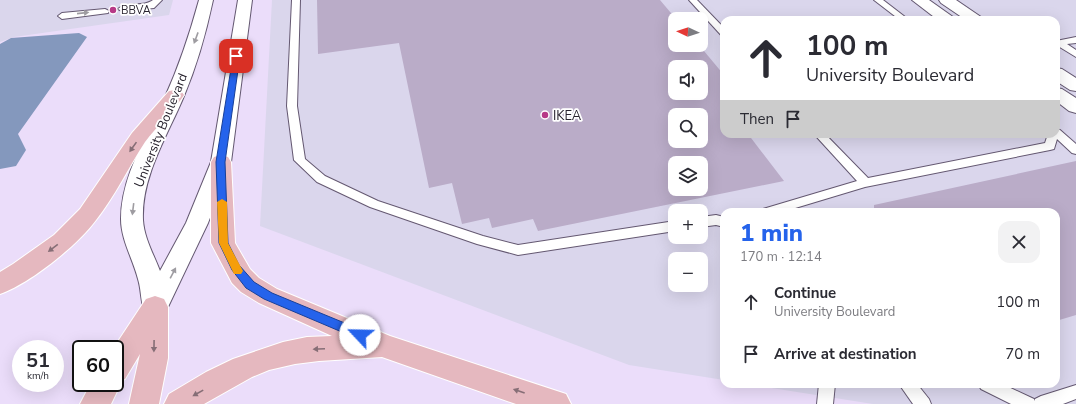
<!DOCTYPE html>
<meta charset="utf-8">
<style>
body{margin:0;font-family:"Nunito Sans",sans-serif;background:#f2f2f3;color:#2b2b33;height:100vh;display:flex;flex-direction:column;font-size:15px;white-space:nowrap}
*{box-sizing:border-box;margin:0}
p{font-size:13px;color:#7c7c81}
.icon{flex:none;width:22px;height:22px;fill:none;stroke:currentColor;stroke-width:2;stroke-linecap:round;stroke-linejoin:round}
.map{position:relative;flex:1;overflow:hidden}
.panel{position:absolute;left:720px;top:208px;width:340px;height:180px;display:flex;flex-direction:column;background:#fff;border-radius:12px;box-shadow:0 4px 16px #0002}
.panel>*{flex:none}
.guide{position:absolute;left:720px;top:16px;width:340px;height:122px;border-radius:12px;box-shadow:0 4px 16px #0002;background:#fff;color:#2b2b33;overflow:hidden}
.needle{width:26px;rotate:274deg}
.fabs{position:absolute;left:668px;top:12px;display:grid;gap:8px}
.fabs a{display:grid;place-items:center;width:40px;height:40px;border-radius:8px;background:#fff;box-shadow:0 4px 16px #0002;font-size:20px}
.speed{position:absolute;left:12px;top:340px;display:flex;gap:8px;font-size:20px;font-weight:700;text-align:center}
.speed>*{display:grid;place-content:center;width:52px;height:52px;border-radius:50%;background:#fff;box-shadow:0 4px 16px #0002;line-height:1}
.speed small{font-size:10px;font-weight:400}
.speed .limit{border:2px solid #111;border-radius:6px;background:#fff;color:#111}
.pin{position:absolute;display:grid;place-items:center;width:34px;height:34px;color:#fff;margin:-17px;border-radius:8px;box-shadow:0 2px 6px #0006}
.me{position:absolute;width:44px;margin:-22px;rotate:294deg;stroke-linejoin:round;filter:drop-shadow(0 0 3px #0008)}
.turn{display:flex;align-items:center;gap:14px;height:84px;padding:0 20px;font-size:18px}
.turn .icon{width:52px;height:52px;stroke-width:2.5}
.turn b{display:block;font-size:28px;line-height:34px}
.then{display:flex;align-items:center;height:38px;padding:0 20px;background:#0003;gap:8px;font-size:15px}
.round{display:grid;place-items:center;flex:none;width:42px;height:42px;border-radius:12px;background:#f2f2f3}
.head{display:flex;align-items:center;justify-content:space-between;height:68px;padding:0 20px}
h1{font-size:24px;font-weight:800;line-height:30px;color:#2563eb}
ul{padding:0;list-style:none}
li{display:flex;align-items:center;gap:12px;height:52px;padding:0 20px}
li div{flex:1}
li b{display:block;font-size:15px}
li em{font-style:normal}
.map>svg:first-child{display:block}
.commercial{fill:#dad6ec;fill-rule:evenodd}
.water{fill:#8498bd}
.building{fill:#baacc8;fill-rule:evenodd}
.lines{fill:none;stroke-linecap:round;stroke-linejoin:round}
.service-casing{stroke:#645871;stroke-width:2}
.minor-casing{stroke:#645871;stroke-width:2}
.secondary-casing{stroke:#645871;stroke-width:2}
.primary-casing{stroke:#fff;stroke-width:2}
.service{fill:#fff;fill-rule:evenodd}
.minor{fill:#fff;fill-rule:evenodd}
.secondary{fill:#fff;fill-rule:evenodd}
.primary{fill:#e5b8bf;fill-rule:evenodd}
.oneway{fill:#9e9ca1}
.oneway2{fill:#866e76}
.route{fill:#2563eb;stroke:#184099}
.slow{fill:#f59e0b}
.poi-dot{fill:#b73987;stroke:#fff;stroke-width:1.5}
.labels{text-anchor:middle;stroke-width:3.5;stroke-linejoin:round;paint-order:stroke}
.far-poi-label{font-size:11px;fill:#28232e;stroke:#fff;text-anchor:start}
.poi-label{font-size:13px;fill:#28232e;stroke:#fff;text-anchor:start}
.street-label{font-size:13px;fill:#28232e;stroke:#fff}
</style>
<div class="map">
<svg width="1076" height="404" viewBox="0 0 1076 404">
<rect width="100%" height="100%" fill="#ebddfa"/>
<g class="commercial">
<path d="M0,0H173L169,15L14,37L0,42Z"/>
<path d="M272,0H1076V404H873L747,384H1056V212H724V380L629,365L260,226ZM675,19H701V45H675ZM724,20H1056V134H724ZM675,67H701V93H675ZM675,115H701V141H675ZM675,163H701V189H675ZM675,211H701V237H675ZM675,259H701V285H675Z"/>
</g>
<path class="water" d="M79,33L87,37L18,134L26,150L16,166L0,169V44L11,38Z"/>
<g class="building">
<path d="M317,0H660L676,19H675V45H699L724,75V134H748L784,181L538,231L533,219L492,228L489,218L462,224L452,183L429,188L399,43L318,54ZM675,67H701V93H675ZM675,115H701V141H675ZM675,163H701V189H675Z"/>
<path d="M1076,161V315L1056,321V212H874V205Z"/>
</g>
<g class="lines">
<g class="service-casing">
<g id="service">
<path d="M153,0H162L154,8L122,11L118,9C127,1 143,8 153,0Z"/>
<path d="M292,0H300L297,106L305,159L325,176L378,201L483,236L518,245L675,221V231L518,255L477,244L370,207L317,182L294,160L287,106Z"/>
<path d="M689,0H697L724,28V36L721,35Z"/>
<path d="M874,0H883L909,20H900Z"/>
<path d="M105,9L109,11L108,13L62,19L58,16L62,13Z"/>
<path d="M1076,37V43L1067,44L1076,50V57L1058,46L1056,47V41Z"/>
<path d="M1056,129L1060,130L1076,144V154L1072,153L1057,139L1054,149L1050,150L865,187L782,212H761L763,209L857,181L814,134H825L868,178L1045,143L1048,134H1056Z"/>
<path d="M716,215L724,217V227L716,225L701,227V217Z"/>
<path d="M819,384H835L833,404H817Z"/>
<path d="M899,384H917L929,399L931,404H913Z"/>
<path d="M978,384H1002L1034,399V401L1035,399L1041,396L1076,385V399L1063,404H1011L981,389Z"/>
</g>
</g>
<g class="minor-casing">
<g id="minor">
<path d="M912,0H929L953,17L956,20H938Z"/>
<path d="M939,0H956L981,17L984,20H966L941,3Z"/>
<path d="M1056,68L1062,69L1076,78V91L1070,90L1056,81Z"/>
<path d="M1056,88L1062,89L1076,98V113L1069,111L1056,101Z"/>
</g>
</g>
<g class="secondary-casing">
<path id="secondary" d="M199,0H213C206,33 197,65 184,96C168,135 141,176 143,220C144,238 154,255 160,271L186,223L211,162L238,0H252L231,162L208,223L168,307L164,315L155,318L146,315C140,303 142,292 138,279C133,259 121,240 121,219C121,175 148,135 165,97C179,66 190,33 199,0Z"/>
</g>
<g class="primary-casing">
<g id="primary">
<path d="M175,90L181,91L184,95C173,112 157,126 145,142C128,168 115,196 96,220C78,245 29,284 0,294V272L13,264L54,235L80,209L132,133L169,91Z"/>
<path d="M221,155L228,157L231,162L235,243L250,269L259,278L277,289L390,336L566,394L571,404H516L382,357L319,361L295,364L269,370L252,377L204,404H164L169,394L206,372L233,359L283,342L307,337L332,336L259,303L241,292L232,283L211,243V162L214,157Z"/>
<path d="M155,296L164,299L168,307V358L159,404H129L140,354L125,379L120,381L121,383L111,404H80L91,383H115V349H113L146,299Z"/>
</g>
</g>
<use href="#service" class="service"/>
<use href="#minor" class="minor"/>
<use href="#secondary" class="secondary"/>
<use href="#primary" class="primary"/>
</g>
<defs><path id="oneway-solid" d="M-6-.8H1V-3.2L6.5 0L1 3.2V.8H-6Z"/></defs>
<g class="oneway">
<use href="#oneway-solid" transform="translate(83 13) rotate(-6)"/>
<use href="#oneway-solid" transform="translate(196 38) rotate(110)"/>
<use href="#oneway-solid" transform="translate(133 209) rotate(97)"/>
<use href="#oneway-solid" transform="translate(173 273) rotate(-62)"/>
</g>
<g class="oneway2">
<use href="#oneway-solid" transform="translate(133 147) rotate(125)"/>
<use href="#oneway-solid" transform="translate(53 248) rotate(143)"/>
<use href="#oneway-solid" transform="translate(154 346) rotate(91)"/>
<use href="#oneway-solid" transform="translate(319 349) rotate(177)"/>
<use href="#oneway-solid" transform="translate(519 391) rotate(-161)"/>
<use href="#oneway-solid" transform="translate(198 393) rotate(151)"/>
</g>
<path class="route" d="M236,54L240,56L225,162L228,243L239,265L254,282L272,293L364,331L365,335L364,338L360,340L356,338L264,299L246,288L232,270L219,243L216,162L233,56Z"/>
<path class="slow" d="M222,199L227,202L228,243L243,271L241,274H234L219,243L217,202Z"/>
<g class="poi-dot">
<circle cx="113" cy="10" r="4"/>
<circle cx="545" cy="115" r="4"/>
</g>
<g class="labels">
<g class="far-poi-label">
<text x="121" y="14">BBVA</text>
</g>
<g class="poi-label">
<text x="553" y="120">IKEA</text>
</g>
<g class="street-label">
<text transform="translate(160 130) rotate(-68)" y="5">University Boulevard</text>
</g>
</g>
</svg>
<div class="fabs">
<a><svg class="needle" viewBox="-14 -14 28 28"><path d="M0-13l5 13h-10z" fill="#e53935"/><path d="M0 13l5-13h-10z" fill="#7c7c81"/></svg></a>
<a><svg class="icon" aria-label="sound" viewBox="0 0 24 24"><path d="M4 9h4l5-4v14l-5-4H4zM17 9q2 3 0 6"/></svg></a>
<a><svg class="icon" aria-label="search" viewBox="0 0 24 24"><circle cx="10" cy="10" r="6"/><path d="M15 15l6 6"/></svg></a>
<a><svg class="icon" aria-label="layers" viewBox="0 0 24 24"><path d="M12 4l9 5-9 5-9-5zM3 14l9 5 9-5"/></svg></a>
<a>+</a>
<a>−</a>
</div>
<div class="speed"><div>51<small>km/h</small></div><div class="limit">60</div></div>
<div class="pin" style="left:236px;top:56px;background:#d93025"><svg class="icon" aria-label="arrive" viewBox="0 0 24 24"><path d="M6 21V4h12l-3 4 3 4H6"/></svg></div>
<svg class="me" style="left:360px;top:335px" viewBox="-20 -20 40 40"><circle r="19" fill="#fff"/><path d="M0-13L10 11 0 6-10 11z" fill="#2563eb"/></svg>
<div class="guide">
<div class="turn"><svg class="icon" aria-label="ahead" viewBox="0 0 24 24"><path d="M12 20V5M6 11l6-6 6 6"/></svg><div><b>100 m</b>University Boulevard</div></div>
<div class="then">Then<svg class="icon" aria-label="arrive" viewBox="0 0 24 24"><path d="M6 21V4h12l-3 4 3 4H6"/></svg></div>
</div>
<section class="panel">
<div class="head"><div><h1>1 min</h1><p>170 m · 12:14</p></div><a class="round"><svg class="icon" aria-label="close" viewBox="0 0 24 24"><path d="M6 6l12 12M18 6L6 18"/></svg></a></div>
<ul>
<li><svg class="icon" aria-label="ahead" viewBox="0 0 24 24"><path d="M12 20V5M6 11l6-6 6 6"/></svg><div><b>Continue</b><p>University Boulevard</p></div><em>100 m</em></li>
<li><svg class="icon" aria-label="arrive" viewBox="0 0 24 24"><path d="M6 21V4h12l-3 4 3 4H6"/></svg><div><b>Arrive at destination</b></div><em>70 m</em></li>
</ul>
</section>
</div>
